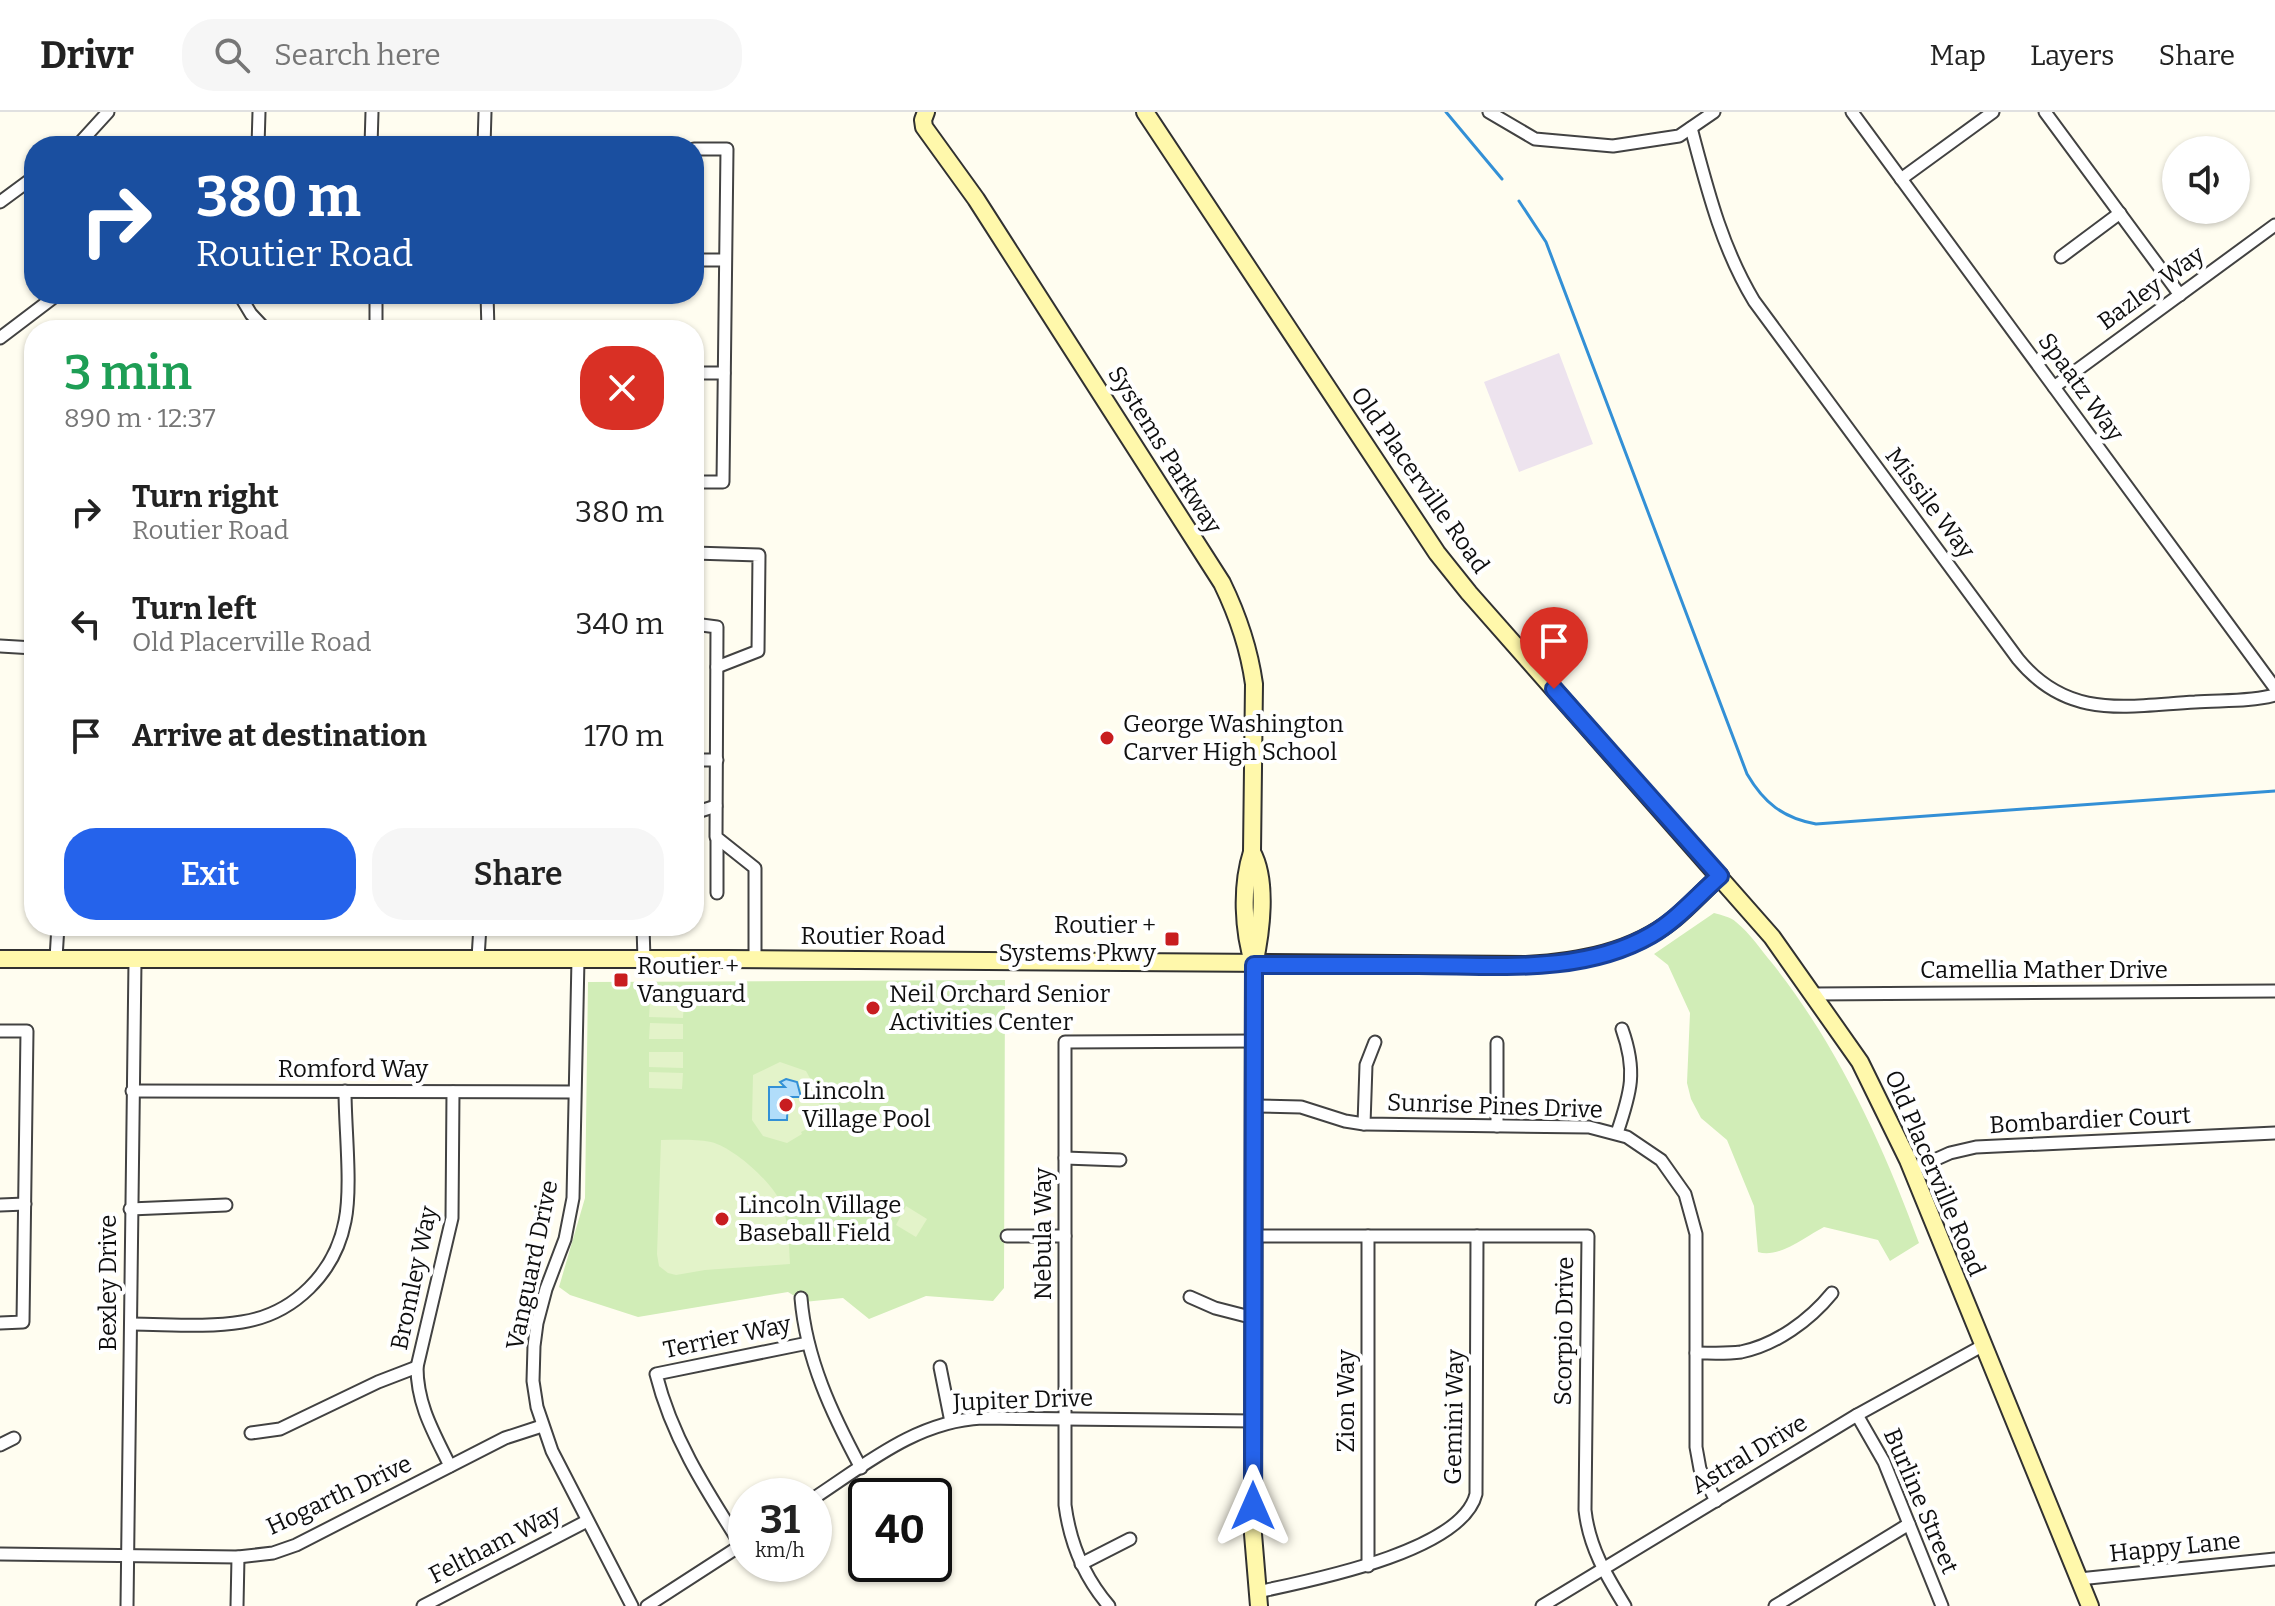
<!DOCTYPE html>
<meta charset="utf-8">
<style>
body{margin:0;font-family:Bitter,serif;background:#f6f6f6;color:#222;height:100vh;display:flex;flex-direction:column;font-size:30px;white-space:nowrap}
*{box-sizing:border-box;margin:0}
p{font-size:26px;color:#767676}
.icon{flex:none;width:44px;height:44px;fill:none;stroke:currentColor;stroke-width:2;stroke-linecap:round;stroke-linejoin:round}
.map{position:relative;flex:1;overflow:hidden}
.panel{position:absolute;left:24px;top:208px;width:680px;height:616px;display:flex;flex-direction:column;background:#fff;border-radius:32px;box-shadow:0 2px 6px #0004}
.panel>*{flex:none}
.top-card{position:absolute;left:24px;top:24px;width:680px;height:168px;border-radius:32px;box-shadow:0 2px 6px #0004;background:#1a4fa0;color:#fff;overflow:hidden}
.controls{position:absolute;left:2162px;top:24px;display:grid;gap:16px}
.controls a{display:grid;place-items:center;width:88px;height:88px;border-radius:50%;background:#fff;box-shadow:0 2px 6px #0004;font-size:40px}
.speed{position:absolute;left:728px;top:1366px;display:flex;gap:16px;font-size:40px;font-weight:700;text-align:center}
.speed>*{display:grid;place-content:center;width:104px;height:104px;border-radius:50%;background:#fff;box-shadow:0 2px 6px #0004;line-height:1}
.speed small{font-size:20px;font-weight:400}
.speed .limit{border:4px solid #111;border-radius:12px;background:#fff;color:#111}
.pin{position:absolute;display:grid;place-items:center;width:68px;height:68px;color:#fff;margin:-82px -34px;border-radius:50% 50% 50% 0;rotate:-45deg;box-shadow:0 0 8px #0007}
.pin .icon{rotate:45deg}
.me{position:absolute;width:88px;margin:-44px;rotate:0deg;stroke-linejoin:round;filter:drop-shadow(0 0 6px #0008)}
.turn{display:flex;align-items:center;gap:28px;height:168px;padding:0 40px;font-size:36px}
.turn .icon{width:104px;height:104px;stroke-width:2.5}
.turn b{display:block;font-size:56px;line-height:68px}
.round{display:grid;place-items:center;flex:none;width:84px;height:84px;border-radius:32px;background:#f6f6f6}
.overview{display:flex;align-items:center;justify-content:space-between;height:136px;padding:0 40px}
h1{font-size:48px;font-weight:600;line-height:60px;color:#1e9e55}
.cta{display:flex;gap:16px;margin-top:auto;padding:16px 40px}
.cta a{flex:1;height:92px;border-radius:32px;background:#2563eb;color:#fff;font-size:32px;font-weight:600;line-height:92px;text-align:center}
.cta a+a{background:#f6f6f6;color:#222}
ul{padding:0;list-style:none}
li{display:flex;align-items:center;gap:24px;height:112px;padding:0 40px}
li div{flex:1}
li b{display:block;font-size:30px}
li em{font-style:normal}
header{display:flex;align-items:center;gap:48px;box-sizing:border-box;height:112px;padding:0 40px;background:#fff;border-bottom:2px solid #e0e0e0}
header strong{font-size:38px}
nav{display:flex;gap:44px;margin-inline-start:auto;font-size:28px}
.search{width:560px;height:72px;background:#f6f6f6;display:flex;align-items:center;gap:20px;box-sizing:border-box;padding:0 28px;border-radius:32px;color:#767676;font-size:30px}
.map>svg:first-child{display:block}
.industrial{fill:#ede3ee}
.green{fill:#d1edb7}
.pitch{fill:#e3f3c9}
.water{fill:#b1ddfa;stroke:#3390d6;stroke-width:2}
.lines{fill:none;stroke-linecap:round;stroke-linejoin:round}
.stream{stroke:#3390d6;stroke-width:3}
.street-casing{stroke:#424242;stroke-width:15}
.secondary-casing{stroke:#313131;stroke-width:20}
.street{stroke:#fff;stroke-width:11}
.secondary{stroke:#fff8ab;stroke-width:16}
.route-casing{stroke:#184099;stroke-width:20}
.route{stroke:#2563eb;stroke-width:14}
.poi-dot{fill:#c81d20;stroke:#fff;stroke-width:3}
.labels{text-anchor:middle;stroke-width:8;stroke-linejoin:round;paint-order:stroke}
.street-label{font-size:24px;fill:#0f0f0f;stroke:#fff}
.poi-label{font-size:24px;fill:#0f0f0f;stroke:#fff;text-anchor:start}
</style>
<header>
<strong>Drivr</strong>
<div class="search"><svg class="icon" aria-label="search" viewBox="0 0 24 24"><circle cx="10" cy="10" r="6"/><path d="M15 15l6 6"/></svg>Search here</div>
<nav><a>Map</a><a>Layers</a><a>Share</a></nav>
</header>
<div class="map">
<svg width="2275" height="1494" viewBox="0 0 2275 1494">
<rect width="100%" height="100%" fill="#fffdf0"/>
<path class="industrial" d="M1559,241L1593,332L1519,360L1484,270Z"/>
<g class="green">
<path d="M1714,801C1721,803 1731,805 1736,810C1750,821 1761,838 1772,851C1838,934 1883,1033 1919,1131L1890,1149L1878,1128L1824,1115C1806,1124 1779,1147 1758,1140L1754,1094L1727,1028L1701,1006L1691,987L1687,971L1690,901L1668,853L1654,842Z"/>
<path d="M1005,868L1004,1176L993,1189L926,1184L869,1207L843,1186L804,1190L788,1180L638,1205L570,1183L559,1175L585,1086L588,870Z"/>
</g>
<g class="pitch">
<path d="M650,890L684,891L683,906L649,905Z"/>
<path d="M650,911L683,912V927H649Z"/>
<path d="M649,940H683V956L649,955Z"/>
<path d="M780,950L806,959L817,979V988L823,997L819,1001L822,1009L801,1020L802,1022L787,1031L763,1024L752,1008L753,963Z"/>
<path d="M649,960L683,961L682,977L649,976Z"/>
<path d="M661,1028C677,1028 695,1027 711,1030C735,1036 776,1073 783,1096C789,1114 789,1134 790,1152L705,1158L676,1163L668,1161L659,1154L657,1142Z"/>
<path d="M906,1094L927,1107L916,1125L896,1113Z"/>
</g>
<path class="water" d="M786,967L797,970L801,985H788L787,1008H769V975H785L780,970Z"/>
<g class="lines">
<g class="stream">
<path d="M1446,0L1502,67"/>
<path d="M1519,89L1546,130L1747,662C1764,691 1783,706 1816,712L2275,679"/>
</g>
<g class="street-casing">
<g id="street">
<path d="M1489,0L1535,27L1613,34L1679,24L1714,0"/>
<path d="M1852,0L2275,576"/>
<path d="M2045,0L2180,183"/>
<path d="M1691,16C1707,76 1721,134 1754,189L2018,547C2068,608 2125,594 2195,590C2220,588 2250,590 2275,583"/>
<path d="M77,34L108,0"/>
<path d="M258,34L259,0"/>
<path d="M371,34L372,0"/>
<path d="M484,34L485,0"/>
<path d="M694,37H727L723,370H694"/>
<path d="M1901,67L1993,0"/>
<path d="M0,90L34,65"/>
<path d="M2061,145L2120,101"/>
<path d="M694,148H725"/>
<path d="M239,182L251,202L266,218"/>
<path d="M376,182V218"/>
<path d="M487,182L488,218"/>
<path d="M0,226L58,182"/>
<path d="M694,261H724"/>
<path d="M2054,275L2275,113"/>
<path d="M694,441L759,443L758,539L717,555"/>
<path d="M694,512L717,515L716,725L755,756V848"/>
<path d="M0,534L34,536"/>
<path d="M694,648H717"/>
<path d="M694,701L716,694"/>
<path d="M717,726V781"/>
<path d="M643,814L644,848"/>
<path d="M56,846L58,814"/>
<path d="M478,846L480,814"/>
<path d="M578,847L573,1086L565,1127L546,1177L537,1211L534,1234L533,1269L537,1295L552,1339L632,1494"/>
<path d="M1814,882L2275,879"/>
<path d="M0,919H27L23,1210L0,1211"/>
<path d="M132,979L574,980"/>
<path d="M1255,994L1301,995L1345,1009L1364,1012L1589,1015L1627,1025L1661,1048L1685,1082L1696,1122V1335L1700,1357L1716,1389"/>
<path d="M1364,1012L1366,953L1375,930"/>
<path d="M1497,1014V931"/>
<path d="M1617,1021C1631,980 1637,959 1622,917"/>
<path d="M1065,1046L1120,1048"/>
<path d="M1912,1058L1950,1041L1976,1035L2275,1021"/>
<path d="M0,1093L25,1092"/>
<path d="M130,1097L226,1093"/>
<path d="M1007,1124H1065"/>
<path d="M1254,1124H1588L1585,1398C1589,1435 1606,1463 1625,1494"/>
<path d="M1190,1185L1215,1196L1254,1206"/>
<path d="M801,1186C806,1247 832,1302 861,1356"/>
<path d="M131,1212C167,1212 206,1216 242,1210C294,1202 335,1161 345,1109C352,1074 345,1017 345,979"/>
<path d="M1696,1241C1711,1241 1726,1242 1741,1240C1776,1233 1810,1208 1832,1181"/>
<path d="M940,1255L951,1310"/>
<path d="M1857,1303L1884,1350L1942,1494"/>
<path d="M251,1321L280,1317L378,1270L417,1255"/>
<path d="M0,1333L14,1326"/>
<path d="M450,1354C434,1321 417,1293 417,1255L452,1106L453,980"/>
<path d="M814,1386C866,1352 917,1309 982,1306L1254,1309"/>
<path d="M741,1433C706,1378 672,1326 656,1262L808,1231"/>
<path d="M0,1442L238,1445L273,1441L296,1433L505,1326L542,1314"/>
<path d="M1081,1452L1130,1427"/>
<path d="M1368,1454V1124"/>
<path d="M2079,1467L2275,1447"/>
<path d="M1257,1480C1308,1469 1462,1440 1476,1382L1477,1124"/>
<path d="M127,1494L135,849"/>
<path d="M237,1494L238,1445"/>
<path d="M423,1494L587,1409"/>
<path d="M647,1494L746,1430"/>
<path d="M1109,1494C1084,1465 1070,1431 1065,1393V930L1254,929"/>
<path d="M1542,1494L1857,1303L1982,1234"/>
<path d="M1775,1494L1909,1412"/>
</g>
</g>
<g class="secondary-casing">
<g id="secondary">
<path d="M926,0L923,8L924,15L976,87L1222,471C1238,504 1249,536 1254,572L1252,740C1241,774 1243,819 1254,853"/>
<path d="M1145,0L1437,441L1469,481L1772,825L1860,950L1908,1048L2090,1494"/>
<path d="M1252,740C1268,769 1261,821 1254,853L1253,1422L1259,1494"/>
<path d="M0,847H724L1526,853C1578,850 1632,841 1674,807C1690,794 1704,778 1720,764"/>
</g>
</g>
<use href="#street" class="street"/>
<use href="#secondary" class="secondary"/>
</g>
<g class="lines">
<g class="route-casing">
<path id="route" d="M1253,1394L1254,853C1309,853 1363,853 1418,853C1494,853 1582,863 1651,823C1677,808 1697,784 1720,764L1554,577"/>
</g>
<use href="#route" class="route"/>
</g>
<g class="poi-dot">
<circle cx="1107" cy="626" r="8"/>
<rect x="1164" y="819" width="16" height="16" rx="4"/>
<rect x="613" y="860" width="16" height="16" rx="4"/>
<circle cx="873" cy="896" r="8"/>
<circle cx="786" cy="993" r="8"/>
<circle cx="722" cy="1107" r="8"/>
</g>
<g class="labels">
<g class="street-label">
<text transform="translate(2151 176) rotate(-36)" y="8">Bazley Way</text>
<text transform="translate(2081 275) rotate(54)" y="8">Spaatz Way</text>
<text transform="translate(1165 338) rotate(58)" y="8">Systems Parkway</text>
<text transform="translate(1420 368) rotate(55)" y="8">Old Placerville Road</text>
<text transform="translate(1930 391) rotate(53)" y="8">Missile Way</text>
<text x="873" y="832">Routier Road</text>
<text x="2044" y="866">Camellia Mather Drive</text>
<text x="353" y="965">Romford Way</text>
<text transform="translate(1495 994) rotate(2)" y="8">Sunrise Pines Drive</text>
<text transform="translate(2090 1008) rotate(-3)" y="8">Bombardier Court</text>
<text transform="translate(1935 1061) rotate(67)" y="8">Old Placerville Road</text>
<text transform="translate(1043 1122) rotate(-90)" y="8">Nebula Way</text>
<text transform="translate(532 1153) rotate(-78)" y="8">Vanguard Drive</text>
<text transform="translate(414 1166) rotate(-78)" y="8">Bromley Way</text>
<text transform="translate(108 1171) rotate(-90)" y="8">Bexley Drive</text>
<text transform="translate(1564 1219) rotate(-89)" y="8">Scorpio Drive</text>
<text transform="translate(727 1225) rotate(-12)" y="8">Terrier Way</text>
<text transform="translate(1023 1288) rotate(-2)" y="8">Jupiter Drive</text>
<text transform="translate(1346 1289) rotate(-90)" y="8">Zion Way</text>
<text transform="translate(1454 1305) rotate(-89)" y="8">Gemini Way</text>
<text transform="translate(1749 1342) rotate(-31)" y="8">Astral Drive</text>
<text transform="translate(339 1383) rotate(-25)" y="8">Hogarth Drive</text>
<text transform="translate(1921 1389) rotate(67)" y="8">Burline Street</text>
<text transform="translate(495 1432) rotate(-27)" y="8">Feltham Way</text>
<text transform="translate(2175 1435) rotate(-6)" y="8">Happy Lane</text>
</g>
<g class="poi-label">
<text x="1123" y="620">George Washington<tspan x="1123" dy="28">Carver High School</tspan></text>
<text x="1156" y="821" text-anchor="end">Routier +<tspan x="1156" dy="28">Systems Pkwy</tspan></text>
<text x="637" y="862">Routier +<tspan x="637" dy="28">Vanguard</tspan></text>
<text x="889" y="890">Neil Orchard Senior<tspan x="889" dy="28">Activities Center</tspan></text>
<text x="802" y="987">Lincoln<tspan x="802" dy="28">Village Pool</tspan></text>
<text x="738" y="1101">Lincoln Village<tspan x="738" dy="28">Baseball Field</tspan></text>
</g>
</g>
</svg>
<div class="controls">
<a><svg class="icon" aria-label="sound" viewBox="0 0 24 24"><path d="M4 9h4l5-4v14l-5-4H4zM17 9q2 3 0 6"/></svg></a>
</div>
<div class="speed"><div>31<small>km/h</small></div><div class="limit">40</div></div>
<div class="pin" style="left:1554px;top:577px;background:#d93025"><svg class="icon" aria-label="arrive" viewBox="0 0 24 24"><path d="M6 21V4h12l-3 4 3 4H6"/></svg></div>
<svg class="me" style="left:1253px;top:1394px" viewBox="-20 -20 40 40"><path d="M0-17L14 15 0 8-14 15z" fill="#2563eb" stroke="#fff" stroke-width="4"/></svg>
<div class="top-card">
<div class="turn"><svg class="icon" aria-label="right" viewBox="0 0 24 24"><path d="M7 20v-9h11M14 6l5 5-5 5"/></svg><div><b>380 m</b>Routier Road</div></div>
</div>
<section class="panel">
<div class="overview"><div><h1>3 min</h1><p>890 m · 12:37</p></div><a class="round" style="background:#d93025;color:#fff"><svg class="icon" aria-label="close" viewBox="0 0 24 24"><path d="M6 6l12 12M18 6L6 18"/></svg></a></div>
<ul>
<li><svg class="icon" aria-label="right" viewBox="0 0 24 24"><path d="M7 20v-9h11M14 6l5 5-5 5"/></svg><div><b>Turn right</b><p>Routier Road</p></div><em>380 m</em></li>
<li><svg class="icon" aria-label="left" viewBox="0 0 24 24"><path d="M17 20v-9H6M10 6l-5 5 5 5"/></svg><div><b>Turn left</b><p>Old Placerville Road</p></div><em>340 m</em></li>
<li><svg class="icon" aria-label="arrive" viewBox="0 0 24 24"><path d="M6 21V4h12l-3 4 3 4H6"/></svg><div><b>Arrive at destination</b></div><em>170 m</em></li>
</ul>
<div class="cta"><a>Exit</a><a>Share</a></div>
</section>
</div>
